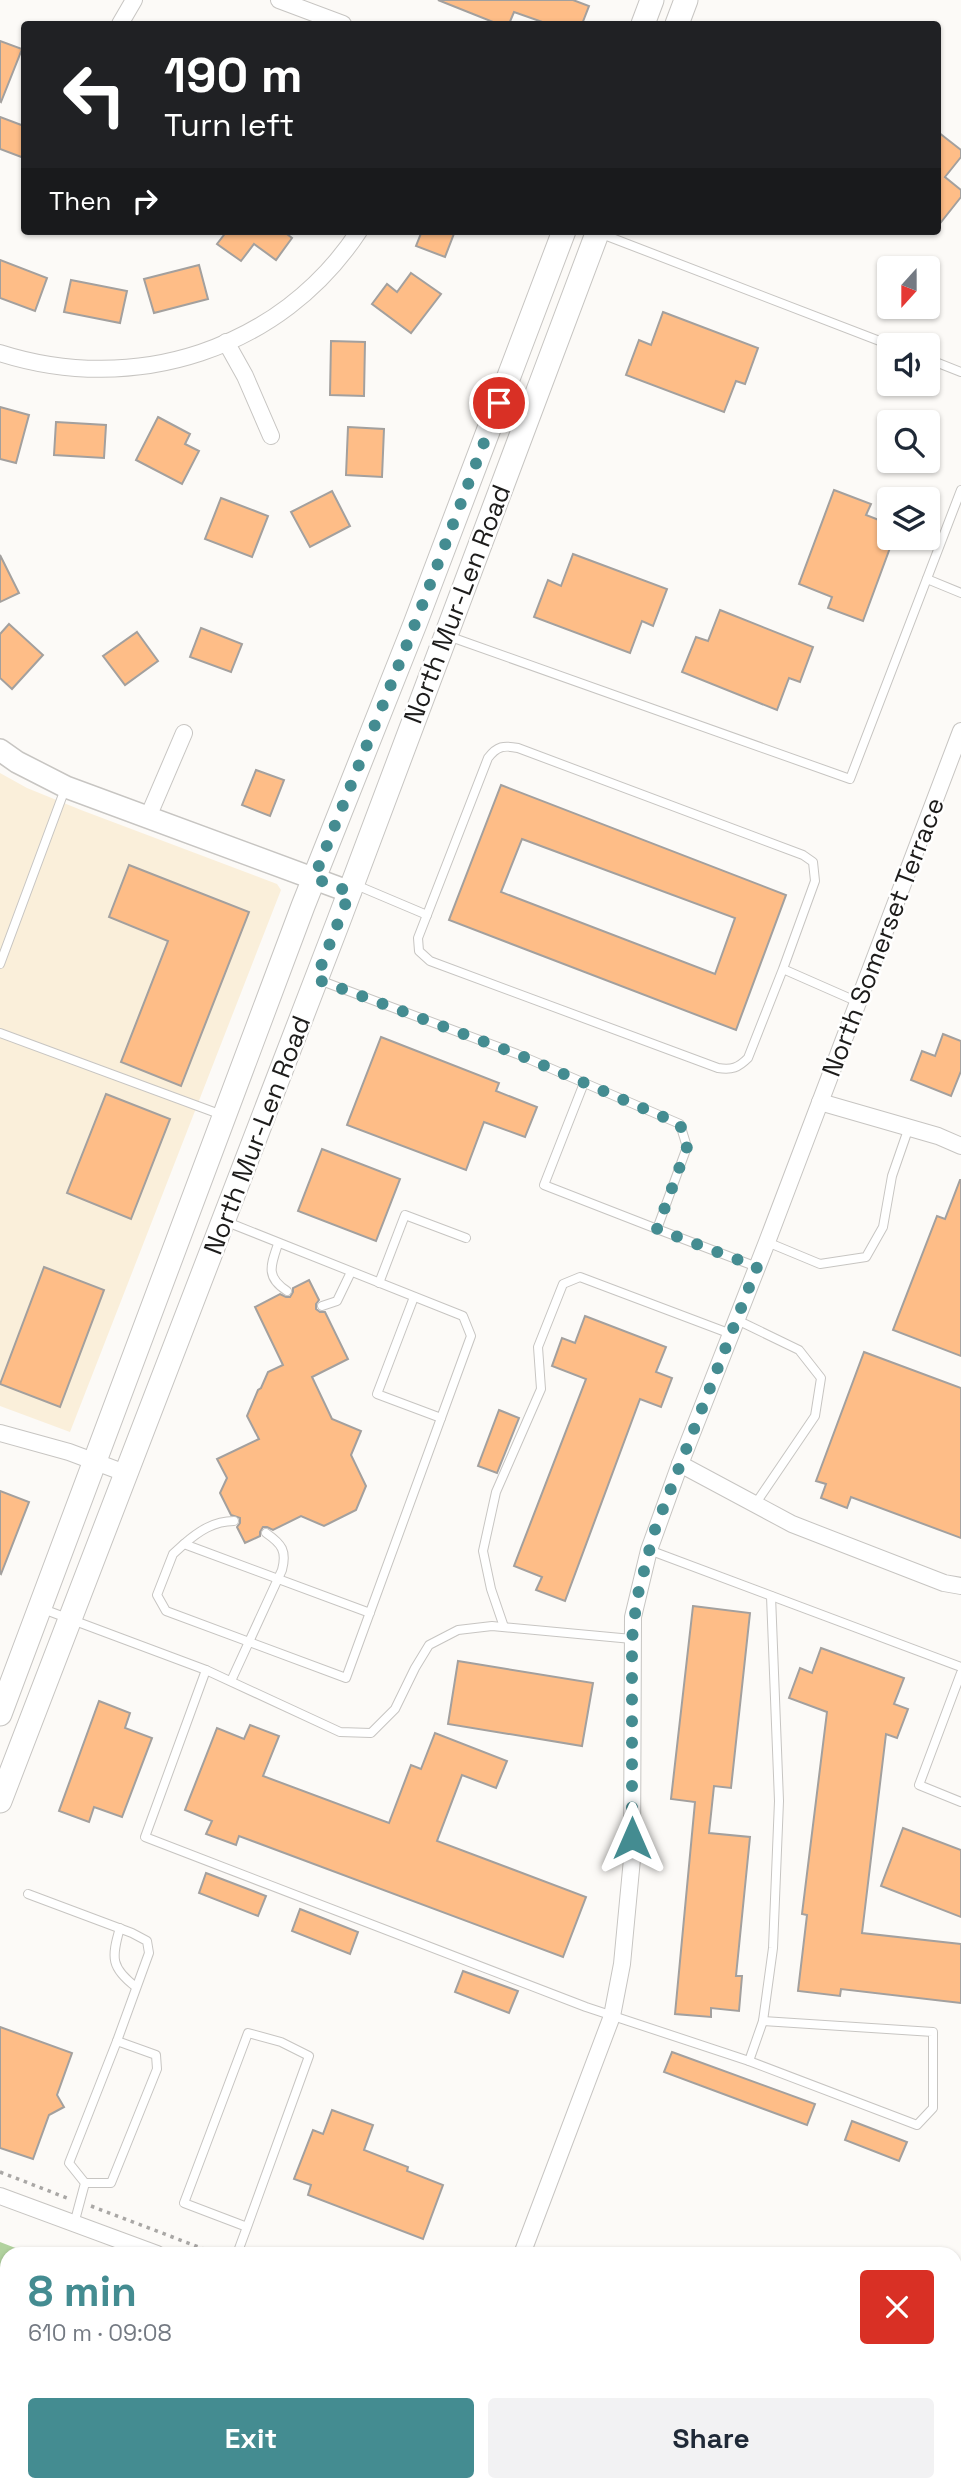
<!DOCTYPE html>
<meta charset="utf-8">
<style>
body{margin:0;font-family:"Space Grotesk",sans-serif;background:#f2f2f3;color:#1f2937;height:100vh;display:flex;flex-direction:column;font-size:26px;white-space:nowrap}
*{box-sizing:border-box;margin:0}
p{font-size:23px;color:#747a83}
.icon{flex:none;width:38px;height:38px;fill:none;stroke:currentColor;stroke-width:2;stroke-linecap:round;stroke-linejoin:round}
.map{position:relative;flex:1;overflow:hidden}
.side{position:absolute;left:0px;top:2247px;width:962px;height:245px;display:flex;flex-direction:column;background:#fff;border-radius:21px 21px 0 0;box-shadow:0 2px 5px #0004}
.side>*{flex:none}
.top-card{position:absolute;left:21px;top:21px;width:920px;height:214px;border-radius:7px;box-shadow:0 2px 5px #0004;background:#202124;color:#fff;overflow:hidden}
.needle{width:46px;rotate:201deg}
.tools{position:absolute;left:877px;top:256px;display:grid;gap:14px}
.tools a{display:grid;place-items:center;width:63px;height:63px;border-radius:7px;background:#fff;box-shadow:0 2px 5px #0004;font-size:35px}
.pin{position:absolute;display:grid;place-items:center;width:60px;height:60px;color:#fff;margin:-30px;border:4px solid #fff;border-radius:50%;box-shadow:0 2px 7px #0007}
.me{position:absolute;width:77px;margin:-38px;rotate:0deg;stroke-linejoin:round;filter:drop-shadow(0 0 5px #0008)}
.turn{display:flex;align-items:center;gap:24px;height:147px;padding:0 28px;font-size:32px}
.turn .icon{width:91px;height:91px;stroke-width:2.5}
.turn b{display:block;font-size:49px;line-height:60px}
.then{display:flex;align-items:center;height:66px;padding:0 28px;background:#0003;gap:14px;font-size:26px}
.round{display:grid;place-items:center;flex:none;width:74px;height:74px;border-radius:7px;background:#f2f2f3}
.head{display:flex;align-items:center;justify-content:space-between;height:119px;padding:0 28px}
h1{font-size:42px;font-weight:800;line-height:52px;color:#448c91}
.primary-button{display:flex;gap:14px;margin-top:auto;padding:14px 28px}
.primary-button a{flex:1;height:80px;border-radius:7px;background:#448c91;color:#fff;font-size:28px;font-weight:800;line-height:80px;text-align:center}
.primary-button a+a{background:#f2f2f3;color:#1f2937}
.map>svg:first-child{display:block}
.commercial{fill:#faefda}
.green{fill:#b1d29e}
.building{fill:#febd87;stroke:#a3a09e;stroke-width:2;fill-rule:evenodd}
.lines{fill:none;stroke-linecap:round;stroke-linejoin:round}
.service-casing{stroke:#c7c5c2;stroke-width:10}
.minor-casing{stroke:#c7c5c2;stroke-width:18}
.tertiary-casing{stroke:#c7c5c2;stroke-width:24}
.secondary-casing{stroke:#c7c5c2;stroke-width:25}
.path{stroke:#a9a7a5;stroke-width:3.5;stroke-dasharray:3.5 5;stroke-linecap:butt}
.service{stroke:#fff;stroke-width:8}
.minor{stroke:#fff;stroke-width:16}
.tertiary{stroke:#fff;stroke-width:21}
.secondary{stroke:#fff;stroke-width:23}
.route{stroke:#448c91;stroke-width:12;stroke-dasharray:0 21.6}
.labels{text-anchor:middle;stroke-width:5;stroke-linejoin:round;paint-order:stroke}
.street-label{font-size:26px;fill:#1d1c1b;stroke:#fff}
</style>
<div class="map">
<svg width="961" height="2492" viewBox="0 0 961 2492">
<rect width="100%" height="100%" fill="#fcfaf7"/>
<path class="commercial" d="M0,773L27,788L81,810L277,884L281,890L70,1432L0,1406Z"/>
<path class="green" d="M0,2242L31,2254H7V2485H717L714,2492H0Z"/>
<g class="building">
<path d="M438,0H573L589,6L582,24H548L514,12L509,24H498Z"/>
<path d="M0,41L22,49L1,102L0,101Z"/>
<path d="M0,117L24,126V158L0,149Z"/>
<path d="M938,132L961,150V157L945,177L961,190V197L938,226Z"/>
<path d="M227,231H283L292,238L276,260L254,244L241,261L217,244Z"/>
<path d="M422,231H455L445,257L416,246Z"/>
<path d="M0,260L47,278L35,311L0,298Z"/>
<path d="M199,265L208,299L154,313L144,279Z"/>
<path d="M411,273L441,294L411,333L372,304L387,284L397,292Z"/>
<path d="M71,280L127,291L120,323L64,312Z"/>
<path d="M663,312L758,348L745,384L736,381L724,412L626,375L639,340L651,345Z"/>
<path d="M331,341L365,342L364,396L330,395Z"/>
<path d="M0,407L29,415L16,463L0,459Z"/>
<path d="M158,417L190,434L185,444L199,451L182,484L136,460Z"/>
<path d="M56,422L106,425L104,458L54,455Z"/>
<path d="M348,427L384,429L382,477L346,475Z"/>
<path d="M834,490L871,504L866,515L889,524V537H894L863,621L828,608L832,597L799,584Z"/>
<path d="M332,491L350,526L310,547L291,512Z"/>
<path d="M221,498L268,516L252,557L205,539Z"/>
<path d="M573,554L667,589L653,626L642,621L630,653L534,617L548,580L561,586Z"/>
<path d="M0,555L19,593L0,602Z"/>
<path d="M720,610L813,647L800,682L789,678L777,710L682,672L696,637L708,641Z"/>
<path d="M9,624L43,655L12,689L0,678V634Z"/>
<path d="M201,628L242,644L231,672L190,657Z"/>
<path d="M137,632L158,661L125,685L103,656Z"/>
<path d="M256,770L284,780L270,816L242,805Z"/>
<path d="M501,785L786,895L736,1030L449,920ZM522,839L735,918L715,974L501,892Z"/>
<path d="M129,865L249,912L181,1086L121,1062L168,941L109,917Z"/>
<path d="M943,1034L961,1041V1071L951,1096L911,1080L922,1051L935,1056Z"/>
<path d="M381,1037L499,1083L496,1091L537,1107L525,1137L484,1122L466,1170L347,1125Z"/>
<path d="M106,1094L170,1119L131,1219L67,1193Z"/>
<path d="M322,1149L400,1179L376,1241L298,1211Z"/>
<path d="M960,1180H961V1356L893,1330L937,1216L945,1219Z"/>
<path d="M44,1267L104,1290L60,1407L0,1384Z"/>
<path d="M309,1280L319,1300L316,1304V1309L320,1312H325L348,1359L312,1377L332,1419L361,1431L351,1455L366,1486L356,1510L324,1526L301,1516L273,1530L267,1527H263L260,1532V1536L245,1543L237,1527L240,1523V1518L231,1515L220,1493L227,1478L217,1459L259,1439L247,1416L258,1390L261,1388L268,1372L283,1365L255,1307L280,1294L286,1297H290L293,1292V1288Z"/>
<path d="M585,1316L666,1347L656,1372L672,1378L661,1407L640,1399L565,1601L536,1590L542,1577L514,1566L586,1379L552,1366L562,1338L575,1343Z"/>
<path d="M864,1352L961,1388V1538L851,1497L847,1508L821,1498L826,1484L816,1481Z"/>
<path d="M499,1410L519,1418L497,1473L478,1466Z"/>
<path d="M0,1491L29,1502L1,1574L0,1573Z"/>
<path d="M693,1606L750,1613L731,1788L714,1786L709,1833L750,1837L736,1976H742L739,2011L711,2008V2017L675,2014L695,1802L671,1799Z"/>
<path d="M821,1648L904,1678L894,1704L908,1709L897,1738L886,1734L862,1933L961,1944V2003L841,1989L840,1996L798,1991L807,1915L802,1914L827,1712L789,1698L800,1668L812,1673Z"/>
<path d="M458,1661L593,1683L582,1746L448,1724Z"/>
<path d="M99,1701L130,1713L125,1728L152,1738L122,1817L94,1807L89,1822L59,1811Z"/>
<path d="M250,1725L279,1736L263,1776L389,1823L411,1765L421,1769L435,1733L507,1761L496,1788L462,1775L437,1841L586,1897L563,1957L239,1836L236,1845L206,1834L212,1821L185,1810L217,1728L244,1739Z"/>
<path d="M903,1828L961,1850V1917L881,1886Z"/>
<path d="M206,1873L266,1896L258,1916L199,1893Z"/>
<path d="M300,1909L358,1932L350,1954L292,1931Z"/>
<path d="M463,1971L518,1991L509,2013L455,1992Z"/>
<path d="M0,2027L72,2053L57,2095L64,2107L49,2115L33,2159L0,2148Z"/>
<path d="M672,2052L815,2104L807,2125L664,2072Z"/>
<path d="M332,2110L373,2125L364,2150L408,2167L407,2171L443,2185L423,2239L308,2195L311,2185L294,2179L313,2130L323,2134Z"/>
<path d="M852,2121L907,2142L899,2161L845,2140Z"/>
</g>
<g class="lines">
<g class="service-casing">
<g id="service">
<path d="M599,233L890,345"/>
<path d="M928,359L961,372"/>
<path d="M927,579L961,593"/>
<path d="M448,636L850,779L961,490"/>
<path d="M356,885L427,915"/>
<path d="M0,964L65,789"/>
<path d="M783,969L815,881L813,862L803,855L518,748C504,745 497,746 488,758L418,938L419,951L430,961L718,1068C732,1070 738,1068 748,1058L783,969L858,1002"/>
<path d="M319,980L517,1054L680,1124L687,1147L657,1229L757,1267"/>
<path d="M0,1033L222,1115"/>
<path d="M584,1083L544,1185L657,1229"/>
<path d="M227,1222L463,1316L471,1336L346,1678L166,1611L157,1595L173,1554L184,1544L370,1613"/>
<path d="M767,1242L820,1264L866,1257L883,1227L892,1176L909,1127"/>
<path d="M278,1244C271,1265 265,1277 287,1291"/>
<path d="M379,1283L405,1215L466,1238"/>
<path d="M414,1297L377,1394L441,1418"/>
<path d="M322,1306L337,1301L351,1272"/>
<path d="M737,1320L799,1350L821,1378L815,1416L756,1503"/>
<path d="M184,1544C199,1531 214,1521 234,1521"/>
<path d="M649,1550L961,1667"/>
<path d="M43,1609L206,1670L340,1732L371,1733L395,1709L415,1668L429,1645L458,1630L492,1626L632,1639"/>
<path d="M504,1627L491,1589L483,1551L496,1492L541,1389L538,1347L563,1284L580,1277L731,1334"/>
<path d="M206,1670L145,1837L586,2007L749,2061L917,2125L933,2108V2032L763,2021"/>
<path d="M961,1673L919,1785L961,1802"/>
<path d="M231,1681L282,1570C287,1551 282,1544 266,1533"/>
<path d="M28,1894L132,1933L147,1941L149,1953L117,2041"/>
<path d="M120,1928C111,1958 111,1968 136,1987"/>
<path d="M749,2061L763,2021L773,1948L779,1801L771,1596"/>
<path d="M74,2224L85,2183L69,2163L117,2041L156,2055L157,2069L111,2183H85"/>
<path d="M237,2254L247,2227L309,2056L281,2042L248,2033L184,2203L247,2227"/>
<path d="M959,2382L961,2383"/>
</g>
</g>
<g class="minor-casing">
<g id="minor">
<path d="M279,0L343,24"/>
<path d="M120,24L134,0"/>
<path d="M226,342L245,376L271,436"/>
<path d="M0,353C134,396 281,350 359,231"/>
<path d="M148,817L184,733"/>
<path d="M820,1102L938,1136L961,1146"/>
<path d="M0,1433L69,1452L125,1473"/>
<path d="M680,1464L792,1524L944,1583L961,1586"/>
<path d="M0,2196L157,2254"/>
<path d="M522,2254L612,2016L622,1964L632,1859L633,1617L649,1550L680,1464L767,1242L961,731"/>
<path d="M956,2470L961,2472"/>
<path d="M754,2492L756,2485"/>
</g>
</g>
<g class="tertiary-casing">
<path id="tertiary" d="M0,750L17,762L66,787L350,892"/>
</g>
<g class="secondary-casing">
<g id="secondary">
<path d="M643,24L652,0"/>
<path d="M677,24L686,0"/>
<path d="M0,1714L303,906L415,624L564,231"/>
<path d="M0,1801L339,920L598,231"/>
</g>
</g>
<g class="path">
<path d="M0,2172L67,2198"/>
<path d="M91,2206L217,2254"/>
</g>
<use href="#service" class="service"/>
<use href="#minor" class="minor"/>
<use href="#tertiary" class="tertiary"/>
<use href="#secondary" class="secondary"/>
</g>
<g class="lines">
<path class="route" d="M499,403L415,624L314,878L350,892L316,979L517,1054L680,1124L687,1147L657,1229L757,1267L654,1532L637,1598L632,1639V1838"/>
</g>
<g class="labels">
<g class="street-label">
<text transform="translate(457 604) rotate(-69)" y="9">North Mur-Len Road</text>
<text transform="translate(883 937) rotate(-69)" y="9">North Somerset Terrace</text>
<text transform="translate(257 1135) rotate(-69)" y="9">North Mur-Len Road</text>
</g>
</g>
</svg>
<div class="tools">
<a><svg class="needle" viewBox="-14 -14 28 28"><path d="M0-13l5 13h-10z" fill="#e53935"/><path d="M0 13l5-13h-10z" fill="#747a83"/></svg></a>
<a><svg class="icon" aria-label="sound" viewBox="0 0 24 24"><path d="M4 9h4l5-4v14l-5-4H4zM17 9q2 3 0 6"/></svg></a>
<a><svg class="icon" aria-label="search" viewBox="0 0 24 24"><circle cx="10" cy="10" r="6"/><path d="M15 15l6 6"/></svg></a>
<a><svg class="icon" aria-label="layers" viewBox="0 0 24 24"><path d="M12 4l9 5-9 5-9-5zM3 14l9 5 9-5"/></svg></a>
</div>
<div class="pin" style="left:499px;top:403px;background:#d93025"><svg class="icon" aria-label="arrive" viewBox="0 0 24 24"><path d="M6 21V4h12l-3 4 3 4H6"/></svg></div>
<svg class="me" style="left:632px;top:1838px" viewBox="-20 -20 40 40"><path d="M0-17L14 15 0 8-14 15z" fill="#448c91" stroke="#fff" stroke-width="4"/></svg>
<div class="top-card">
<div class="turn"><svg class="icon" aria-label="left" viewBox="0 0 24 24"><path d="M17 20v-9H6M10 6l-5 5 5 5"/></svg><div><b>190 m</b>Turn left</div></div>
<div class="then">Then<svg class="icon" aria-label="right" viewBox="0 0 24 24"><path d="M7 20v-9h11M14 6l5 5-5 5"/></svg></div>
</div>
<section class="side">
<div class="head"><div><h1>8 min</h1><p>610 m · 09:08</p></div><a class="round" style="background:#d93025;color:#fff"><svg class="icon" aria-label="close" viewBox="0 0 24 24"><path d="M6 6l12 12M18 6L6 18"/></svg></a></div>
<div class="primary-button"><a>Exit</a><a>Share</a></div>
</section>
</div>
